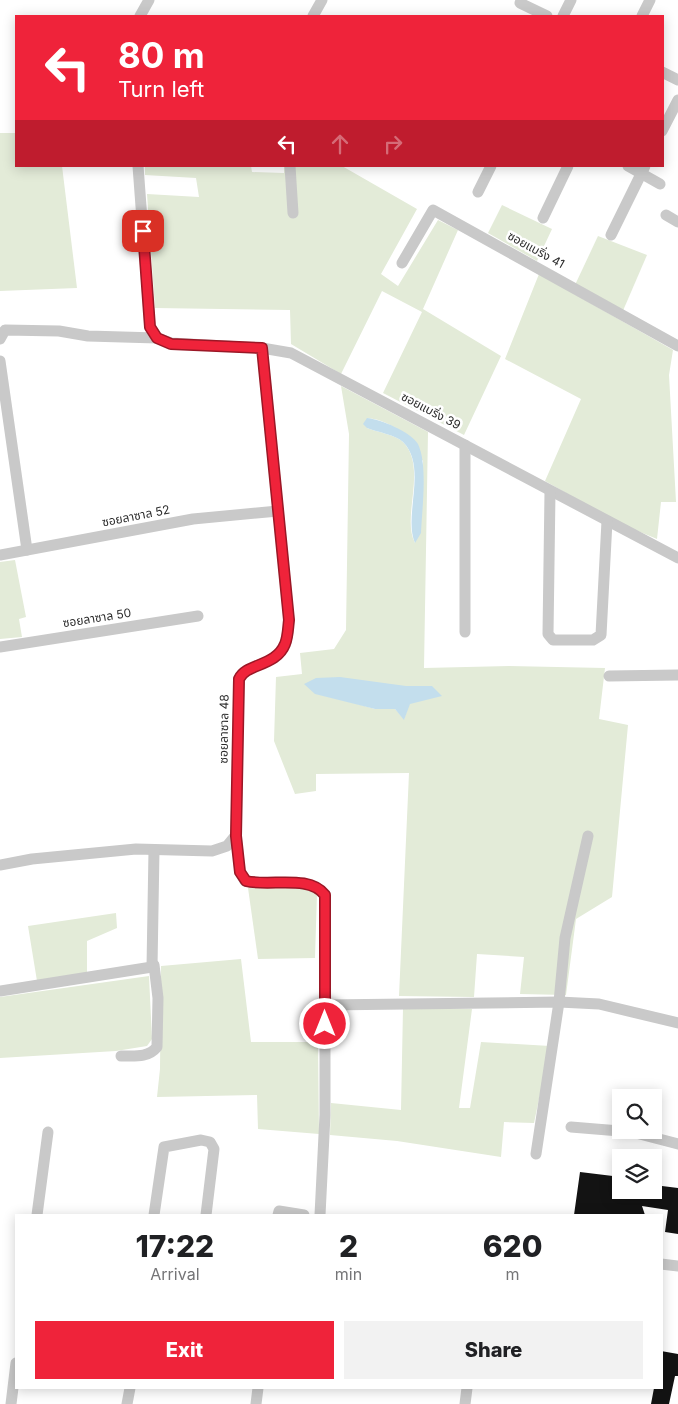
<!DOCTYPE html>
<meta charset="utf-8">
<style>
body{margin:0;font-family:Inter,"Noto Sans Thai",sans-serif;background:#f2f2f2;color:#202124;height:100vh;display:flex;flex-direction:column;font-size:19px;white-space:nowrap}
*{box-sizing:border-box;margin:0}
p{font-size:16px;color:#757577}
.icon{flex:none;width:28px;height:28px;fill:none;stroke:currentColor;stroke-width:2;stroke-linecap:round;stroke-linejoin:round}
.map{position:relative;flex:1;overflow:hidden}
.sheet{position:absolute;left:15px;top:1214px;width:648px;height:175px;display:flex;flex-direction:column;background:#fff;border-radius:0px;box-shadow:0 2px 12px #0003}
.sheet>*{flex:none}
.banner{position:absolute;left:15px;top:15px;width:649px;height:152px;border-radius:0px;box-shadow:0 2px 12px #0003;background:#ef233a;color:#fff;overflow:hidden}
.buttons{position:absolute;left:612px;top:1089px;display:grid;gap:10px}
.buttons a{display:grid;place-items:center;width:50px;height:50px;border-radius:0px;background:#fff;box-shadow:0 2px 12px #0003;font-size:25px}
.pin{position:absolute;display:grid;place-items:center;width:42px;height:42px;color:#fff;margin:-21px;border-radius:10px;box-shadow:0 2px 8px #0006}
.me{position:absolute;width:55px;margin:-28px;rotate:0deg;stroke-linejoin:round;filter:drop-shadow(0 0 4px #0008)}
.turn{display:flex;align-items:center;gap:18px;height:105px;padding:0 20px;font-size:22px}
.turn .icon{width:65px;height:65px;stroke-width:2.5}
.turn b{display:block;font-size:35px;line-height:42px}
.lanes{display:flex;align-items:center;height:48px;padding:0 20px;background:#0003;justify-content:center;gap:25px;direction:ltr}
.lanes .off{opacity:.35}
.eta{display:flex;justify-content:space-evenly;align-items:center;height:85px;text-align:center}
.eta b{font-size:30px;font-weight:800;line-height:35px}
.cta{display:flex;gap:10px;margin-top:auto;padding:10px 20px}
.cta a{flex:1;height:58px;border-radius:0px;background:#ef233a;color:#fff;font-size:20px;font-weight:800;line-height:58px;text-align:center}
.cta a+a{background:#f2f2f2;color:#202124}
.map>svg:first-child{display:block}
.green{fill:#e3ebd8;fill-rule:evenodd}
.water{fill:#c3deed}
.building{fill:#131313}
.lines{fill:none;stroke-linecap:round;stroke-linejoin:round}
.minor{stroke:#c9c9c9;stroke-width:11}
.route-casing{stroke:#9b1726;stroke-width:12}
.route{stroke:#ef233a;stroke-width:9}
.labels{text-anchor:middle;stroke-width:5;stroke-linejoin:round;paint-order:stroke}
.street-label{font-size:12px;fill:#2c2c2c;stroke:#fff}
</style>
<div class="map">
<svg width="678" height="1404" viewBox="0 0 678 1404">
<rect width="100%" height="100%" fill="#fff"/>
<g class="green">
<path d="M0,133H16V166H62L77,288L0,291Z"/>
<path d="M145,166H251L252,172L284,173V166H342L417,209L381,274L398,286L438,220L458,230L423,309L501,356L464,435L383,393L422,312L382,291L341,374L291,344L290,310L155,308L147,194L199,197L196,178L145,175Z"/>
<path d="M502,205L552,229L537,261L488,233Z"/>
<path d="M598,236L647,255L622,313L575,285Z"/>
<path d="M539,274L673,350L669,375L676,502H661L657,539L621,524L545,481L581,399L505,359Z"/>
<path d="M341,386L428,432L424,668L509,666L605,668L599,719L628,725L612,897L576,919L566,995L520,994L524,957L477,954L474,997L399,996L409,773L316,774V791L295,794L274,741L276,677L302,674L300,653L334,649L346,630L349,434ZM367,418C397,421 406,439 423,461L415,543C401,517 428,468 403,442C396,435 377,432 367,428ZM406,686H432L409,704L404,719L395,709H375L354,703Z"/>
<path d="M15,560L26,617L19,619L22,637L0,639V562Z"/>
<path d="M248,888H311L317,893L315,958L258,959Z"/>
<path d="M116,913L117,928L87,941V973L37,981L28,926Z"/>
<path d="M241,959L251,1042H318L319,1134L258,1129L257,1095L157,1097L160,1069L161,966Z"/>
<path d="M149,976L152,1039L147,1046L116,1051L0,1058V997Z"/>
<path d="M403,1008L472,1009L459,1108H470L481,1042L550,1046L534,1123L504,1122L501,1157L397,1141L330,1135L331,1103L401,1110Z"/>
</g>
<g class="water">
<path d="M367,418C380,419 411,432 418,444C428,465 422,509 421,533L415,543C403,516 428,467 403,442C396,435 377,432 367,428L363,424Z"/>
<path d="M340,677L406,686H432L442,696L410,704L404,720L395,709H375L315,694L304,684L316,678Z"/>
</g>
<g class="building">
<path d="M580,1172L621,1177V1190H654V1185L678,1188V1234L665,1232L668,1210L642,1206L645,1215H574Z"/>
<path d="M661,1351L678,1354V1376H675L669,1404H651L654,1388H661Z"/>
</g>
<g class="lines">
<g class="minor">
<path d="M520,3L547,16"/>
<path d="M140,16L149,0"/>
<path d="M313,16L322,0"/>
<path d="M563,16L571,0"/>
<path d="M642,16L650,0"/>
<path d="M662,72L678,80"/>
<path d="M662,131L678,100"/>
<path d="M138,166L150,327L157,338"/>
<path d="M290,166L293,213"/>
<path d="M628,166L660,184"/>
<path d="M478,192L491,166"/>
<path d="M666,215L678,222"/>
<path d="M543,218L568,166"/>
<path d="M611,235L645,166"/>
<path d="M402,263L433,210L678,346"/>
<path d="M0,339L5,330L59,331L88,336L157,338L171,343L262,348L291,353L678,558"/>
<path d="M0,361L27,550"/>
<path d="M550,492L548,634L553,640H593L601,635L607,521"/>
<path d="M0,555L193,519L278,511"/>
<path d="M465,632V445"/>
<path d="M0,647L198,616"/>
<path d="M609,676L678,675"/>
<path d="M236,835L240,872L245,881C270,887 309,874 325,895V1115L320,1215"/>
<path d="M0,865L32,859L136,849L212,851L227,846L236,835L239,679C246,663 276,667 285,644C288,637 288,628 289,620L262,348"/>
<path d="M0,991L152,967L154,850"/>
<path d="M325,1005L559,1002L599,1004L678,1023"/>
<path d="M121,1056C135,1056 148,1058 157,1047L158,998L154,965"/>
<path d="M571,1127L632,1132L678,1144"/>
<path d="M536,1154L559,1002L565,938L588,836"/>
<path d="M37,1215L48,1132"/>
<path d="M154,1215L164,1147L201,1140L210,1142L214,1149L206,1215"/>
<path d="M278,1215L279,1211L304,1215"/>
<path d="M661,1264L678,1266"/>
<path d="M11,1404L16,1363"/>
<path d="M127,1404L130,1388"/>
<path d="M256,1404L258,1388"/>
<path d="M465,1404L467,1388"/>
</g>
</g>
<g class="lines">
<g class="route-casing">
<path id="route" d="M143,231L150,327L157,338L171,344L262,348L289,620C288,628 288,637 285,644C276,667 246,663 239,679L236,836L240,872L246,881C270,887 309,874 325,895V1024"/>
</g>
<use href="#route" class="route"/>
</g>
<g class="labels">
<g class="street-label">
<text transform="translate(536 250) rotate(29)" y="4">ซอยแบริ่ง 41</text>
<text transform="translate(431 411) rotate(28)" y="4">ซอยแบริ่ง 39</text>
<text transform="translate(136 516) rotate(-11)" y="4">ซอยลาซาล 52</text>
<text transform="translate(97 618) rotate(-9)" y="4">ซอยลาซาล 50</text>
<text transform="translate(224 729) rotate(-89)" y="4">ซอยลาซาล 48</text>
</g>
</g>
</svg>
<div class="buttons">
<a><svg class="icon" aria-label="search" viewBox="0 0 24 24"><circle cx="10" cy="10" r="6"/><path d="M15 15l6 6"/></svg></a>
<a><svg class="icon" aria-label="layers" viewBox="0 0 24 24"><path d="M12 4l9 5-9 5-9-5zM3 14l9 5 9-5"/></svg></a>
</div>
<div class="pin" style="left:143px;top:231px;background:#d93025"><svg class="icon" aria-label="arrive" viewBox="0 0 24 24"><path d="M6 21V4h12l-3 4 3 4H6"/></svg></div>
<svg class="me" style="left:325px;top:1024px" viewBox="-20 -20 40 40"><circle r="17" fill="#ef233a" stroke="#fff" stroke-width="3"/><path d="M0-11L8 9 0 5-8 9z" fill="#fff"/></svg>
<div class="banner">
<div class="turn"><svg class="icon" aria-label="left" viewBox="0 0 24 24"><path d="M17 20v-9H6M10 6l-5 5 5 5"/></svg><div><b>80 m</b>Turn left</div></div>
<div class="lanes"><svg class="icon" aria-label="left" viewBox="0 0 24 24"><path d="M17 20v-9H6M10 6l-5 5 5 5"/></svg><svg class="icon off" aria-label="ahead" viewBox="0 0 24 24"><path d="M12 20V5M6 11l6-6 6 6"/></svg><svg class="icon off" aria-label="right" viewBox="0 0 24 24"><path d="M7 20v-9h11M14 6l5 5-5 5"/></svg></div>
</div>
<section class="sheet">
<div class="eta">
<div><b>17:22</b><p>Arrival</p></div>
<div><b>2</b><p>min</p></div>
<div><b>620</b><p>m</p></div>
</div>
<div class="cta"><a>Exit</a><a>Share</a></div>
</section>
</div>
